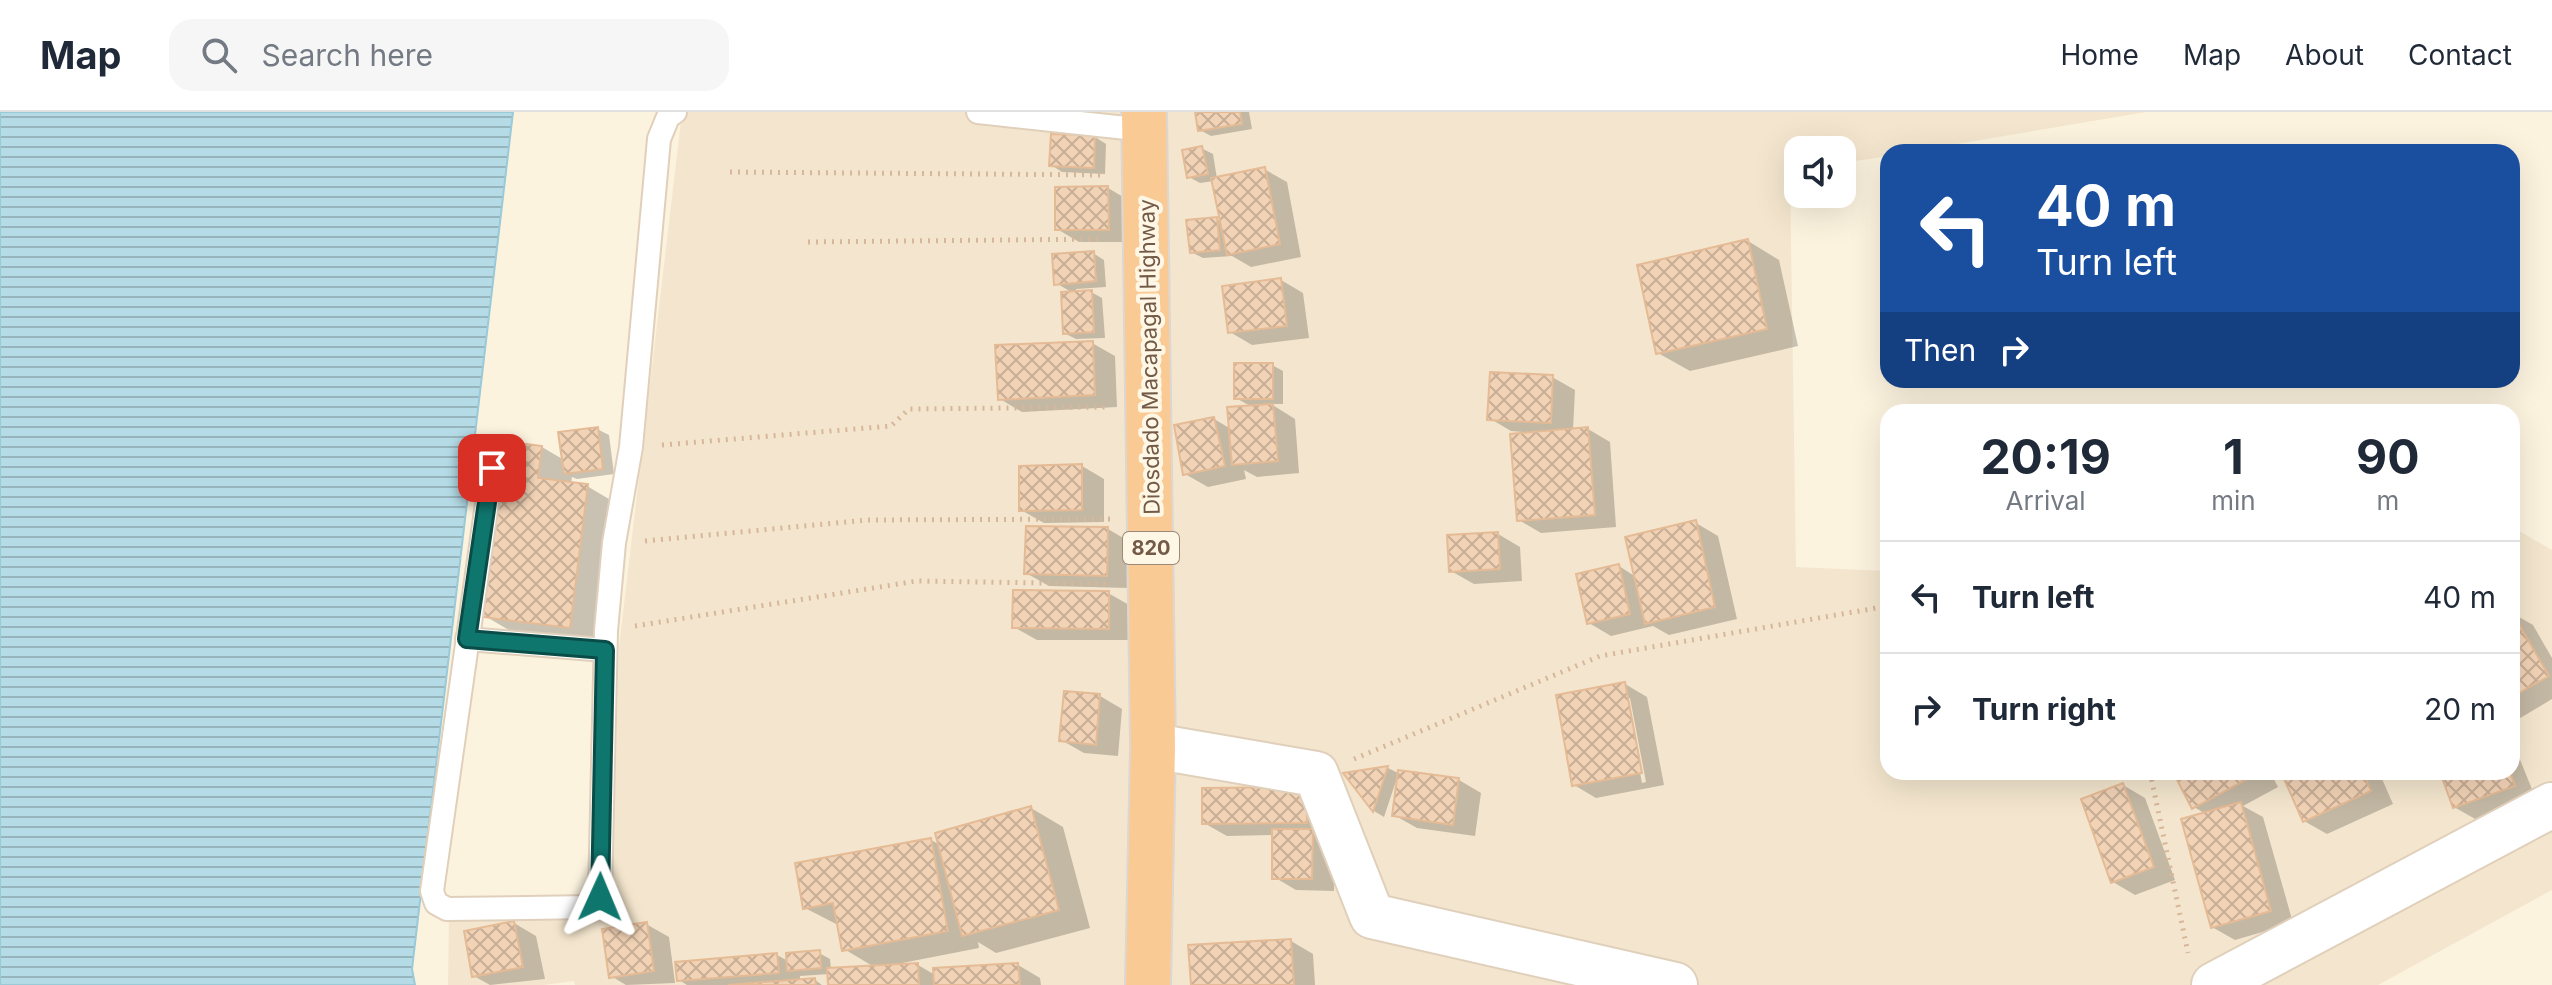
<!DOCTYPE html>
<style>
body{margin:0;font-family:Inter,sans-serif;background:#f6f6f7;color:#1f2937;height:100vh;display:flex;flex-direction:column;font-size:30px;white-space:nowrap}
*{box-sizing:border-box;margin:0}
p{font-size:26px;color:#747a83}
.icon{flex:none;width:44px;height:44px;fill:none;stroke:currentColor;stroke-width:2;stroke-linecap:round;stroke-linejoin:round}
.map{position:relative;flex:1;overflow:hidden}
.side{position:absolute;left:1880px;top:292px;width:640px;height:376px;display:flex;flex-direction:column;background:#fff;border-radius:24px;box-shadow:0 8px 32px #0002}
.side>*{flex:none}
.banner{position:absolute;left:1880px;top:32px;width:640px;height:244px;border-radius:24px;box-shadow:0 8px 32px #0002;background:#1a4fa0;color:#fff;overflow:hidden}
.controls{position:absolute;left:1784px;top:24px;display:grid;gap:16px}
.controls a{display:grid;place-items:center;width:72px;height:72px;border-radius:16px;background:#fff;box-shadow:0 8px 32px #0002;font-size:40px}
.pin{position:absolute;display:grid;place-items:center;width:68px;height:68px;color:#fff;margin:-34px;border-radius:16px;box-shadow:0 4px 12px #0006}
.me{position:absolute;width:88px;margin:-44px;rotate:1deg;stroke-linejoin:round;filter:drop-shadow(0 0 6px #0008)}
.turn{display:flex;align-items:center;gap:28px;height:168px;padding:0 24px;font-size:36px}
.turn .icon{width:104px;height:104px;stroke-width:2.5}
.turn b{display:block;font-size:56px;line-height:68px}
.then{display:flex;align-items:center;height:76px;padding:0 24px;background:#0003;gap:16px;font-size:30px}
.eta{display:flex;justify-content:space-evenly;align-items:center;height:136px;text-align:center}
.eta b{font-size:48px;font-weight:700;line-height:56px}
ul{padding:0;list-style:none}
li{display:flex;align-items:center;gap:24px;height:112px;padding:0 24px;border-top:2px solid #e0e1e3}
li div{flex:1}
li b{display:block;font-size:30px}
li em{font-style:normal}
header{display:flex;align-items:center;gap:48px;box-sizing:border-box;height:112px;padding:0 40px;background:#fff;border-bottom:2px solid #e0e1e3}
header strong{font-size:38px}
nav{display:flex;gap:44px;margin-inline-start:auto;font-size:28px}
.search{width:560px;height:72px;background:#f6f6f7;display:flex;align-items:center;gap:20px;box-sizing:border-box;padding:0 28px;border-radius:24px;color:#747a83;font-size:30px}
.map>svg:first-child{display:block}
.residential{fill:#f4e6ce}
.water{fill:url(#water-rules);stroke:#9ac9d8;stroke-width:2}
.shadow{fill:#0003;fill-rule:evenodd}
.building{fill:url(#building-cross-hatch);stroke:#e5bb96;stroke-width:2}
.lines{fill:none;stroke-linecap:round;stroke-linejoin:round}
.service-casing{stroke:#e0d0bb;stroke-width:26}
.minor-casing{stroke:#e0d0bb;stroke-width:48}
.trunk-casing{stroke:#ddd7d3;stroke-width:48}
.path{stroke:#d7b69a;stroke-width:5;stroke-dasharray:2 6;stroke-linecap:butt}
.service{stroke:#fff;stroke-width:22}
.minor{stroke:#fff;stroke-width:44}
.trunk{stroke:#faca95;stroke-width:44}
.route-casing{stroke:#0a4d48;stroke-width:20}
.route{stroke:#0f766e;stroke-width:14}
.labels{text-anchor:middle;stroke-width:8;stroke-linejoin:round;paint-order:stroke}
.shield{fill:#fff7e6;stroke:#9d8977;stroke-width:2}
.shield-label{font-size:20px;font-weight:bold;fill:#735a47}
.street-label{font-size:22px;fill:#735a47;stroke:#fff7e6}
</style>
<header>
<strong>Map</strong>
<div class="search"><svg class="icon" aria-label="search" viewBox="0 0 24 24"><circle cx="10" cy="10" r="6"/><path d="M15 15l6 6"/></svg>Search here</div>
<nav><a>Home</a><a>Map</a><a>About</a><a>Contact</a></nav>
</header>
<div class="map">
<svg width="2552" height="873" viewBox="0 0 2552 873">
<defs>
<pattern id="water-rules" width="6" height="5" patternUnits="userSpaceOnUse" patternTransform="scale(2)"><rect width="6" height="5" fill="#b4dbe6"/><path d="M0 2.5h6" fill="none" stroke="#97b5bc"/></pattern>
<pattern id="building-cross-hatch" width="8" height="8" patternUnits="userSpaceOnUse" patternTransform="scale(2)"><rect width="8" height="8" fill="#f2d3b6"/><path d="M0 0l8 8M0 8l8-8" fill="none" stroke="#c8ae96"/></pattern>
</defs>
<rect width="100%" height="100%" fill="#fcf3df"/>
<path class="residential" d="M682,0H2146L1909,40H1888V44L1842,51V38H1798V59L1790,61L1796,455L1888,459V660H2512V415L2552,438V778L2378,873H575L574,869L544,873H448L449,799L612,793L619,535Z"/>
<path class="water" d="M0,0H513L412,857L415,873H0Z"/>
<g class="shadow">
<path d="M1197,0H1249L1252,17L1211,24L1200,18Z"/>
<path d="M1095,25L1106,32L1105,62L1062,60L1051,53Z"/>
<path d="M1201,36L1213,42L1217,67L1264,57L1287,70L1301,145L1251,155L1232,144L1203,146L1191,140L1216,107L1222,110L1214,69L1200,71L1189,65Z"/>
<path d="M1108,76L1130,89L1131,130H1079L1057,117Z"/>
<path d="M1748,129L1779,148L1798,234L1690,259L1658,241Z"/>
<path d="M1093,141L1104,148L1106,175L1076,177V181L1091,180L1102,186L1105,226L1076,227L1064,221L1073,181L1056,171Z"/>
<path d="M1281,168L1303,181L1309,226L1252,233L1230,220Z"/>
<path d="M1092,231L1115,244L1117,295L1022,300L1000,287Z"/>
<path d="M1272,253L1283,259V292H1271L1295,307L1299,361L1257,365L1244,358L1246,367L1208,375L1185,362L1214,307L1231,317L1252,295L1236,286Z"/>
<path d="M1552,265L1575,278L1573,318L1588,317L1610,330L1616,415L1541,421L1519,408L1523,320L1511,319L1489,306Z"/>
<path d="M597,317L609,323L614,362L577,367L572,365L571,372L587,374L619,393L602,533L517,523L485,504L542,335L564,348Z"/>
<path d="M1082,354L1104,367V410L1044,411L1021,398Z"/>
<path d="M1696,411L1718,424L1737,507L1669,523L1653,514L1611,524L1589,511L1619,454L1636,465Z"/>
<path d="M1108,417L1130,430L1129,476L1049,474L1026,461Z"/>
<path d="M1498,422L1520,435L1522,469L1474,472L1451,459Z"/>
<path d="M1108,481L1131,494L1130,528H1037L1014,515Z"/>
<path d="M2512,501L2533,513L2552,546V587L2512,611Z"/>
<path d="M1625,572L1647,585L1664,673L1596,686L1574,673ZM1626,586H1630L1646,670L1642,671Z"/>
<path d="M1100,584L1122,597L1118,644L1084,641L1061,628Z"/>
<path d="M2512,628L2536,687L2477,708L2454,695L2442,660H2512Z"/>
<path d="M1388,656L1400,662L1459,668L1481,681L1475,724L1417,716L1394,703L1397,666L1384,705L1374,699L1347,662Z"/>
<path d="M2176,660H2270L2278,675L2243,694L2263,705L2293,811L2235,828L2212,815L2206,702L2194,695Z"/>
<path d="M2283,660H2379L2393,692L2327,722L2304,709Z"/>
<path d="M2123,673L2145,686L2175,768L2135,783L2113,770Z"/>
<path d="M1306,677L1334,732V779L1296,778L1274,765V723L1227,724L1204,711Z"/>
<path d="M1031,696L1063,715L1090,816L996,841L978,830L979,836L897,852L918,853L935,863L1018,853L1040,866L1041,873H830L829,862L800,864V870L815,868L822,873H687L679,868L777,843L788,849L819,841L830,847L831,858L876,856L844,837L840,814L805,796L931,728L940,733Z"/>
<path d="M514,811L536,824L545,867L490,873L474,864Z"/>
<path d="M646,812L669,825L675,871L626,873L611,864Z"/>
<path d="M1291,829L1313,842L1315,873H1193Z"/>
</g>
<g class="building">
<path d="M1195,0H1240L1242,12L1198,19Z"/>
<path d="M1051,22L1095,23L1094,56L1049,54Z"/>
<path d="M1202,34L1208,62L1187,66L1182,38Z"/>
<path d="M1265,55L1280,132L1227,143L1211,66Z"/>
<path d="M1108,74L1109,118H1055V75Z"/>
<path d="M1217,105L1220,138L1190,141L1186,108Z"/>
<path d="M1748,127L1767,217L1656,242L1637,153Z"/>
<path d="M1094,139L1096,169L1054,173L1052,142Z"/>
<path d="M1281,166L1287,214L1228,221L1222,174Z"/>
<path d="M1092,178L1094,220L1063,222L1061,180Z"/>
<path d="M1093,229L1095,283L998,288L995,233Z"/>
<rect x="1234" y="251" width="39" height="36"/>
<path d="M1490,260L1553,263L1551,311L1487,308Z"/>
<path d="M1273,292L1278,349L1232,353L1227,295Z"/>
<path d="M1214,305L1225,354L1183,363L1174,313Z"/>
<path d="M598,315L603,357L564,362L558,320Z"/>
<path d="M1588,315L1595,403L1517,409L1510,322Z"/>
<path d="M505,329L542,334L538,366L588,372L570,516L483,505Z"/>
<path d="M1082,352V398L1019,399V354Z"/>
<path d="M1696,408L1715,495L1645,512L1625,425Z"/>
<path d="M1026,414L1108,415L1107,464L1024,462Z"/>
<path d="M1498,420L1500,457L1449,460L1447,423Z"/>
<path d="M1619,452L1630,502L1587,512L1576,462Z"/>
<path d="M1013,478L1109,479V517L1012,516Z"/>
<path d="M2512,500L2549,564L2512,585Z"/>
<path d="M1625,570L1642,661L1572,674L1556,583Z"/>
<path d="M1064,579L1100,582L1096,633L1059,629Z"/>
<path d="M1388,654L1373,700L1343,661Z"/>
<path d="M1398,658L1459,666L1453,713L1392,704Z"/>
<path d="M2173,660H2255L2257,662L2192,697Z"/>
<path d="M2281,660H2363L2371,679L2303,710Z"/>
<path d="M2440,660H2510L2515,674L2453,696Z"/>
<path d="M2123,671L2154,755L2111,771L2081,687Z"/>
<path d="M1307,675V711L1202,712V676Z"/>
<path d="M2241,690L2271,799L2211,816L2181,707Z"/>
<path d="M1031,694L1059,798L962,824L935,721Z"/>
<path d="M1272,717H1313L1312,767H1272Z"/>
<path d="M931,726L948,819L842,839L833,791L803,797L795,751Z"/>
<path d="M514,809L523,855L472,865L464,819Z"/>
<path d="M647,810L654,859L609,866L602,817Z"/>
<path d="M1291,827L1294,873H1191L1188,833Z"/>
<path d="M820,838L821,856L787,859L786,841Z"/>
<path d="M777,841L779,861L677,869L675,850Z"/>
<path d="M918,851L919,873H828L827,856Z"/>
<path d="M1018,851L1020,873H934L933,856Z"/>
<path d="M815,866L816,873H728Z"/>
</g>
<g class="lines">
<g class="service-casing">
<g id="service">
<path d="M978,0L1145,18"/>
<path d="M492,356L432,779L436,791L447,797L593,795L600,785L606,519L614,431L631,335L659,27L668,5L675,0"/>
<path d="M467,527L605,538"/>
</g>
</g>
<g class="minor-casing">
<g id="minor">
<path d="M1153,634L1316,662L1372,804L1675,873"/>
<path d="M2214,873L2552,693"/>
</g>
</g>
<g class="trunk-casing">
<path id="trunk" d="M1144,0L1153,634L1148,873"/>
</g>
<g class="path">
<path d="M730,60L1105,63"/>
<path d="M808,130L1103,127"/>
<path d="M662,333L891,314L909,297L1109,295"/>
<path d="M645,429L867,408L1110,407"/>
<path d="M635,514L917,469L1110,472"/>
<path d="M1354,647L1600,544L1888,494"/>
<path d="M2150,660L2188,841"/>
</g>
<use href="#service" class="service"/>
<use href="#minor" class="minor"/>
<use href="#trunk" class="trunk"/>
</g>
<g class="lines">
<g class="route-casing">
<path id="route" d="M492,356L467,527L605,538L600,785"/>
</g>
<use href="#route" class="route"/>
</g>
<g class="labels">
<rect class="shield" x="1123" y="420" width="56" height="32" rx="6"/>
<g class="shield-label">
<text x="1151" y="443">820</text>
</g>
<g class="street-label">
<text transform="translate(1149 245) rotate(-91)" y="8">Diosdado Macapagal Highway</text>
</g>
</g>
</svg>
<div class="controls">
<a><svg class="icon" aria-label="sound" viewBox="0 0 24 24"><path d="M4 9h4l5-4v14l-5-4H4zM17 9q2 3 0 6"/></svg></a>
</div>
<div class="pin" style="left:492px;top:356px;background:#d93025"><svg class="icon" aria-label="arrive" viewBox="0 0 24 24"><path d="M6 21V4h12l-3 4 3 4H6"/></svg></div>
<svg class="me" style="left:600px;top:785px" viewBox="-20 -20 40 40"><path d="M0-17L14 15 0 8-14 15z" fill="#0f766e" stroke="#fff" stroke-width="4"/></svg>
<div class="banner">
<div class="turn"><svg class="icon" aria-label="left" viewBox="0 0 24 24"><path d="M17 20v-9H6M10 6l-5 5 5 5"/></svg><div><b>40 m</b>Turn left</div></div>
<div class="then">Then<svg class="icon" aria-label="right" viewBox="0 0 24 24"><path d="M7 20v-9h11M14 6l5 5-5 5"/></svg></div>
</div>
<section class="side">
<div class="eta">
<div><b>20:19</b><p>Arrival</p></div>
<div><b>1</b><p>min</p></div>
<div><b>90</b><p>m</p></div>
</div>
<ul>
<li><svg class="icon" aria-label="left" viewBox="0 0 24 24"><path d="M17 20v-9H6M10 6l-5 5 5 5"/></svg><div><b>Turn left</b></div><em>40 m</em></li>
<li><svg class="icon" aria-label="right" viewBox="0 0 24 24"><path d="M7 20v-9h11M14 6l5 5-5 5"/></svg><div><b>Turn right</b></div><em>20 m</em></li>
</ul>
</section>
</div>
